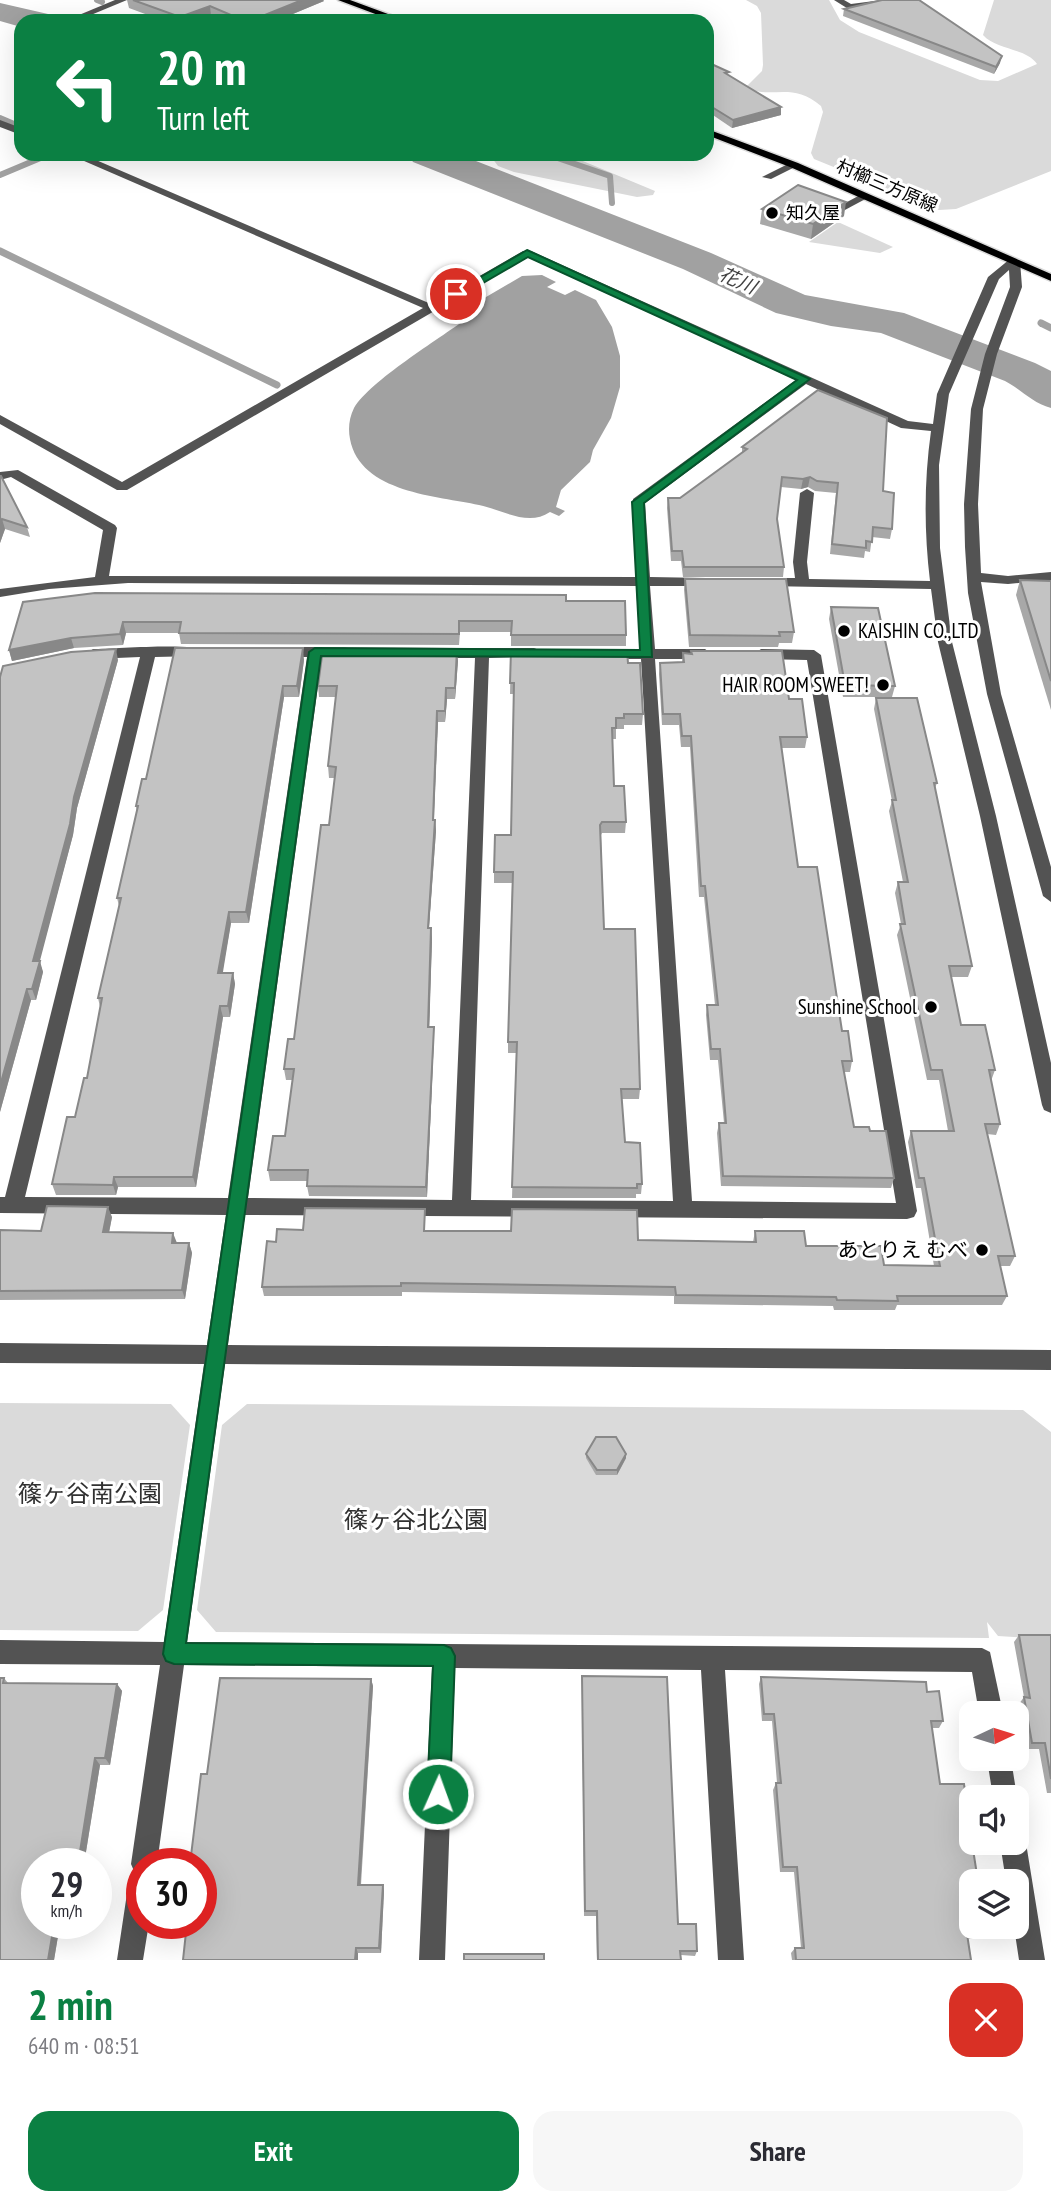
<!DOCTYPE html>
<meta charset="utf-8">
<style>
body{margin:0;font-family:"PT Sans Narrow","Noto Sans JP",sans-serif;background:#f7f7f7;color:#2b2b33;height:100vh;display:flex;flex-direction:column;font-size:26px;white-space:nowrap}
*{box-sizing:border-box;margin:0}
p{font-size:23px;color:#7c7c81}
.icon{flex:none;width:38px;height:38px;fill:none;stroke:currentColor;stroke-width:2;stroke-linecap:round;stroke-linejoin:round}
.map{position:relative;height:1960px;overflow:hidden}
.panel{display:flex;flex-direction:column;background:#fff;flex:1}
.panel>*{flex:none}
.top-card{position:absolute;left:14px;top:14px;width:700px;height:147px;border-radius:21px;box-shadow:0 7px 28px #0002;background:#0b8043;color:#fff;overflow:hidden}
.needle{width:46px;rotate:86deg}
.fabs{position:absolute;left:959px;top:1701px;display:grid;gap:14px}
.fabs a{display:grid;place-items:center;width:70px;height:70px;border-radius:14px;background:#fff;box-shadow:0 7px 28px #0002;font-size:35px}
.speed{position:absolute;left:21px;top:1848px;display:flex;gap:14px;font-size:35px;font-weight:700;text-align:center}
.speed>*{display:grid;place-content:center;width:91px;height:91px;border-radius:50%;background:#fff;box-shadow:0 7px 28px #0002;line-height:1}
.speed small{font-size:18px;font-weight:400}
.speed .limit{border:10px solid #d22;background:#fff;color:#111}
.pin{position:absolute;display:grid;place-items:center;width:60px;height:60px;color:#fff;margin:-30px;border:4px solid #fff;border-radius:50%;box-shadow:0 2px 7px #0007}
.me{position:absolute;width:77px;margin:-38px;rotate:2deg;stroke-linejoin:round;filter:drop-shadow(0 0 5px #0008)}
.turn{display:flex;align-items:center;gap:24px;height:147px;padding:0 28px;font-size:32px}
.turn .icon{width:91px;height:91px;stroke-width:2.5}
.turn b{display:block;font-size:49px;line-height:60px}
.round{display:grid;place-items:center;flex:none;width:74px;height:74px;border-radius:21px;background:#f7f7f7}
.summary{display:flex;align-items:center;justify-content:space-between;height:119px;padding:0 28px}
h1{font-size:42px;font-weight:800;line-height:52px;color:#0b8043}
.cta{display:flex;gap:14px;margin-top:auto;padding:14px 28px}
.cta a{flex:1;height:80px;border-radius:21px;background:#0b8043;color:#fff;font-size:28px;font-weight:800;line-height:80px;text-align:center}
.cta a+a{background:#f7f7f7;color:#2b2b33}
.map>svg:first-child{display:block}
.green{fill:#dadada}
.water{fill:#a1a1a1}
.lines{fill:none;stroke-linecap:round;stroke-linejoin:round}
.stream-far1{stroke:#a1a1a1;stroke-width:6}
.stream{stroke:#a1a1a1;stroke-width:7}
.river{fill:#a1a1a1;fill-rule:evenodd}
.major-casing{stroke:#dbdbdb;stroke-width:3}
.minor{fill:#535353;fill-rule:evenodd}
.major{fill:#000;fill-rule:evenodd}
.wall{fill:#a8a8a8}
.shaded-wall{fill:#888}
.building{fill:#c3c3c3;stroke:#888;stroke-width:2}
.route{fill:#0b8043;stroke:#07532c;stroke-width:2}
.poi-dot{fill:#000;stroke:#fff;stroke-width:2.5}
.labels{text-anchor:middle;stroke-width:6;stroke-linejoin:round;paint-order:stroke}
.far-street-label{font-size:18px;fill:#000;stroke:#fff}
.far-poi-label{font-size:18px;fill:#000;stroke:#fff;text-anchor:start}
.far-water-label{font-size:19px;font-style:italic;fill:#424242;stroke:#fff}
.poi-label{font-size:21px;fill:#000;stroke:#fff;text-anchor:end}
.near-park-label{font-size:24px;fill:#313131;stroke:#fff}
</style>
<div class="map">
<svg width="1051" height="1960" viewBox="0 0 1051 1960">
<rect width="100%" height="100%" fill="#fff"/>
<g class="green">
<path d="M746,0H829L840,20L859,32L980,80L998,81L1037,64C1026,48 996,50 983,35L994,0H1051V171L956,209L939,210L814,159L811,153L823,112L821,106C791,80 770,101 746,87L762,71L763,65L761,13L757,6Z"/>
<path d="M489,154H566L655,191L653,195L637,197L514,172L498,166Z"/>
<path d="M838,222L893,247L880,253L809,242Z"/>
<path d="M0,1403L171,1404L190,1425L163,1610L138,1631L0,1630Z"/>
<path d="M247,1404L1023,1410L1051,1432V1639L998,1636L987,1622L989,1638L216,1632L197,1610L222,1425Z"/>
</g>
<path class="water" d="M542,275L556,282L547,287L565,295L575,290L596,300L612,327L620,356V387L611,418L593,450L590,462L561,490L556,507L565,511L559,516L550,512C528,527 503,510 479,505C438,496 360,493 350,439C348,429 349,418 354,408C370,381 439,339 466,319L457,314L522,276Z"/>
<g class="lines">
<g class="stream-far1">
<path d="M97,0L102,2"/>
<path d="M0,118L21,127"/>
<path d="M546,154L610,176L612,203"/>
<path d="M0,175L50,154"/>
</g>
<g class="stream">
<path d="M0,251L277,385"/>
<path d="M1041,323L1051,328"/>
</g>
<g class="river">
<path d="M0,3L48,14L53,21H21V27L0,21Z"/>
<path d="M408,154H458L711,253L805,295L904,313L1035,363L1051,371V408C1032,403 1022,390 1005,381L881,333L831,326L776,313L683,269L413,162Z"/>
</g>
<g class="major-casing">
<g id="major">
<path d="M338,0H350L407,21H394Z"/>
<path d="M707,129L798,163L1051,274V281L790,167L707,135Z"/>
</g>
</g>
<g class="minor">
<path d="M115,0H127L86,17L79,15Z"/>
<path d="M834,0H844L851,4L882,0L850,10Z"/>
<path d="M0,120L21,128V135L0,127Z"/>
<path d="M68,154H82L431,304L523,251H531L908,421L933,424L937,394L988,277L1010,259L1020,261L1022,287L997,354L983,409L978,504L981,573L1008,576L1051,572V580L1008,584L981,582L1001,694L1051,867V902L1043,896L987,694L968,593L965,547L964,504L971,409L985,354L1010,287L1009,270L999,279L949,394L939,465L940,548L952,642L996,816L1051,1063V1113L1044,1110L1042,1105L980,816L938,642L931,589L766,586L759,582L766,578H795L793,562L800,493L807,489L814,493L807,562L809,579L930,581C924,531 924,481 931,431L901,428L806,384L645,503L650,577L706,578L713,582L706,586H650L655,649H705L712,654L705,659H655L692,1201L896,1203L807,660L761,659L754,654L761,649L814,650L821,655L917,1211L914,1217L907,1219L245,1215L228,1345L1051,1350V1370L225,1364L187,1642L982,1648L990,1652L1003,1713H979L972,1672L725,1670L744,1960H718L701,1670L455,1668L445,1960H419L432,1667L184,1665L157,1864H142V1923H149L143,1960H117L129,1880L134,1871L131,1864L160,1665L0,1664V1640L164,1642L204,1364L0,1363V1343L207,1345L226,1215L0,1213V1197H5L140,657L93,659L86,654L93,649C112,649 196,642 205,651L198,656L155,657L25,1197L228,1198L307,657H282L275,652L282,647H345L350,649L352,652L350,655L322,657L248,1198L452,1200L475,658H436L429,653L436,648H534L539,650L541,653L539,656L489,658L471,1200L673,1201L641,659H604L597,654L604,649H640L636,586L128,583L49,589L0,597V589L95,577L103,530L11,477L0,480V472L18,470L115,525L117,528L109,576L636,577L633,499L796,380L527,257L127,490H117L0,424V415L122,482L423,308Z"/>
<path d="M790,163L799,165L771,179L762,177Z"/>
<path d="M862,194L871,196L843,211L834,209Z"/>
<path d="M987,1759H1011L1017,1797V1799L993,1797Z"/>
<path d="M1017,1832L1022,1834L1026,1843L1045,1960H1019L1014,1927H1017V1881H1006L1000,1843H1017Z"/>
</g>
<use href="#major" class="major"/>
</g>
<g class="wall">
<path d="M127,0H323L324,1L276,21H223L211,16L198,21H164L129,8Z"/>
<path d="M844,9L1000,63L994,74L843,16Z"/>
<path d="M707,62L781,107V115L732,128L707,111Z"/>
<path d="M762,209L844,216L811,239L760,224Z"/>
<path d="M742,447L883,491L892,529L890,539L872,537L870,552L865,551L864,558L830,554L836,493L815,491L808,487L801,489L781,487L777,519L784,567L783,577H683L681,561H671L667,508L668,498H680L742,453Z"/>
<path d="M0,476L27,527L30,537L5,529L0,543Z"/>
<path d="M685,579L794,632L792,643H779L778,647H689L684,590Z"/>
<path d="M1020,580L1051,581V710L1016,595Z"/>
<path d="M566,601L626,635V646H511V632H460L459,645L181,644L179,633H126L123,645L74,648L12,661L9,650L23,602Z"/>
<path d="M831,607L895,686L892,697H843L829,619Z"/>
<path d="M511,650L628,663L643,714L642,725H624V729H616V739H612L614,786L626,822L625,833H602L601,835L604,929L640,1089L639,1099H622L625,1142L642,1184L641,1194H636V1198H512L516,1053H508V1042L512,883H494V872L511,835L514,694H510Z"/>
<path d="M683,653L789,699L807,737L805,748H781L798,867L842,1031L852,1061L850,1072H844L854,1127L870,1131L894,1178L891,1188L721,1186L717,1133L719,1123H724L718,1060H710L706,1015L707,1005H715L704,897H699L690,747H681L679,725H662L659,674L660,663L682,662Z"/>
<path d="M118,660L77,808L73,835L39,961L43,972L36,1000H31L0,1112V677Z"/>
<path d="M304,660L299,697H284L249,923H231L222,973H233L235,984L230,1017H223L196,1187H118L116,1195H56L52,1184L75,1117L87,1078L100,1007L98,998L119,906L117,898L137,812L136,806Z"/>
<path d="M458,661L455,699H447L445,722H438L434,820H435L436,831L429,928H431L432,939L429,1027L434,1037L427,1197L309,1196L307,1186V1181H270L268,1170L285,1136L293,1080H286L284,1069L294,1039L329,825L335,778H329L328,766L336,697H319L318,686Z"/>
<path d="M876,698L937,783L935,788L972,966L968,977H951L961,1025L995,1070L991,1081L1000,1124L996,1135L987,1134L1015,1256L1010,1266H1000L1007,1296L1002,1305H897L895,1310H834L833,1306L674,1304V1296L402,1292V1296H264L262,1287L276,1242L303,1230L425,1209V1231L638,1240L753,1242L755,1231L806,1246L884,1265L934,1266L921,1188H916L908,1142L911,1131H948L939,1080H927L897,935L901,924L895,893L898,882H903L889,811L892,801L874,709Z"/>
<path d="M112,1217L109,1233L177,1243H189L192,1253L185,1299L0,1300V1230L41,1231Z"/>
<path d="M586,1454L626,1458L617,1475H596L586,1458Z"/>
<path d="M1019,1635H1051V1793H1047L1039,1749H1026L1019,1704L1024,1697L1014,1642Z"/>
<path d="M582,1676L678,1924L697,1951L695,1956L681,1955V1960H597L596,1916H584Z"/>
<path d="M761,1677L927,1692L943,1721L939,1728H932L940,1784L986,1934L981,1939H968L971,1960H792L791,1953L795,1948H801L794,1872H780L773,1790L776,1783H777L772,1721H762L759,1684Z"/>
<path d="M0,1678H4L8,1683L117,1684L122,1691L110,1765H100L84,1864H37V1923H74L73,1929L59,1930L54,1960H0Z"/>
<path d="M371,1679L373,1686L361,1885H383L384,1891L381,1953H358L207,1774Z"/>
</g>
<g class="shaded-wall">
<path d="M302,0H323L324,1L276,21H250Z"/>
<path d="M210,6L211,16L198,21H181L180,17Z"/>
<path d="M1002,56L1000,63L994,74L996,67Z"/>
<path d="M781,107V115L732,128L733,120Z"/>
<path d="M846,202L844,216L811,239L813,224Z"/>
<path d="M810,477L808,487L801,489L803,479Z"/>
<path d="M2,519L5,529L0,543V524Z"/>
<path d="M123,622L126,633L123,645L120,634Z"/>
<path d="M71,638L74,648L12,661L9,650Z"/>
<path d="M303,648L304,660L299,697L297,686Z"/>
<path d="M116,649L118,660L77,808L73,835L37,972L33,961L74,797Z"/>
<path d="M457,649L458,661L455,699V688Z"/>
<path d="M283,686L284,697L249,923L246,912Z"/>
<path d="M446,688L447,699L445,722V711Z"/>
<path d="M437,711L438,722L433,831V820Z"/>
<path d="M435,820L436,831L428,939V928Z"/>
<path d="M229,912L231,923L221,984L218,973Z"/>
<path d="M431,928L432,939L429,1037L428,1027Z"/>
<path d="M40,961L43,972L36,1000L32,989Z"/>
<path d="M233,973L235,984L230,1017L228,1006Z"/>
<path d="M27,989L31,1000L0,1112V1086Z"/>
<path d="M220,1006L223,1017L196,1187L193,1177Z"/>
<path d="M434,1027V1037L427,1197L426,1187Z"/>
<path d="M114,1177L118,1187L116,1195L113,1185Z"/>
<path d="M108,1207L112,1217L107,1242L103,1232Z"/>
<path d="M173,1233L177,1243H172Z"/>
<path d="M189,1243L192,1253L185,1299L182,1290Z"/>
<path d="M626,1454V1458L617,1475V1470Z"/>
<path d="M371,1679L373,1686L360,1890L358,1885Z"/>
<path d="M117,1684L122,1691L110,1765L105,1758Z"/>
<path d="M95,1758L100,1765L84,1864H78Z"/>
<path d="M383,1885L384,1891L381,1953L379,1948Z"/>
<path d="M68,1923H74L73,1929L68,1924Z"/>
<path d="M54,1925L59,1930L54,1960H48Z"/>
<path d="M356,1948L358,1953V1960H355Z"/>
</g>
<g class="building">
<path d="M133,0H302L250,21H245L210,6L180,17Z"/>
<path d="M882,0H919L1002,56L996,67L844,9Z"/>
<path d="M707,62L729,72L725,73L781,107L733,120L707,104Z"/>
<path d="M798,185L846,202L813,224L762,209Z"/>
<path d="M818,390L887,418L883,491L894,493L892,529L873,527L872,542L866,541V548L832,544L838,483L817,481L810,477L803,479L782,477L777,519L784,567H684L682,551H672L668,498H680L747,449L742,447Z"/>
<path d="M0,476H1L27,527L2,519L0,524Z"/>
<path d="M685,579H786L794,632H779L780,636L690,635Z"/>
<path d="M1020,580L1051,581V681Z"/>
<path d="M95,593L566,595V601H625L626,635H511L512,621H459V634L179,633L181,622H123L120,634L71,638L9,650L23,602Z"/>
<path d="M831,607L878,608L895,686L845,685Z"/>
<path d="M175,648H303L297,686H283L246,912H229L218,973H233L228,1006H220L193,1177H114L113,1185L52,1184L67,1117H75L84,1078H87L102,998H98L121,898H117L138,806H136L142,779H146Z"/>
<path d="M323,648L457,649L455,688H446L445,711H437L433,820H435L428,928H431L428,1027H434L426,1187L307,1186L308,1170H268L273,1136H285L294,1069H284L288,1039H294L321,825H329L336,767L328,766L337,686H318Z"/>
<path d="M116,649L74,797L70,824L33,961H40L32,989H27L0,1086V677L3,666L71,652Z"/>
<path d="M511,650H627L628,663H640L643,714H624V718H616V728H612L614,786H624L626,822H602L600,825L604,929H635L640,1089H621L625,1142L640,1143L642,1184H637V1188L512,1187L517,1042H508L513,872H494L495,835H511L514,683H510Z"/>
<path d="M691,651H782L789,699H802L807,737H780L798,867H817L842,1031H848L852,1061H842L854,1127H869L870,1131H886L894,1178L723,1176L719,1123H726L720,1049H711L707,1005H718L705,886H701L691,736H682L680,714H663L660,663L684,662L683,653L692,654Z"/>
<path d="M876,698H917L937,783H934L972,966H949L961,1025H985L995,1070H989L1000,1124H985L1015,1256H998L1007,1296H897L898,1301L837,1300L836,1297L676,1295L675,1287L401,1283V1286L262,1287L267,1241L276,1242L277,1229L303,1230L305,1208L425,1209L424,1231H511L512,1209L637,1210L638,1240L756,1242L755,1231H804L806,1246H881L884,1265L940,1266L924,1178H919L911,1131H954L942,1070H931L900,924H905L898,882H908L892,800H896Z"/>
<path d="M47,1206L108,1207L103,1232L173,1233L172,1243H189L182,1290L0,1291V1230L41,1231Z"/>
<path d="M596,1437H616L626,1454L617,1470H597L586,1454Z"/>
<path d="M1019,1635H1051V1779L1045,1743H1032L1024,1697L1030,1698Z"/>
<path d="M582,1676L667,1677L678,1924H696L697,1951H680L681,1960H598L597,1911H585Z"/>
<path d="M761,1677L926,1682L927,1692L939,1691L943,1721H931L940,1784H964L971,1834V1843H972L978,1881H971V1927H985L986,1934H967L971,1960H796L795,1948H804L797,1867H783L776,1783H781L774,1714H764Z"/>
<path d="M0,1678H4L3,1683L117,1684L105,1758H95L78,1864H37V1923H68V1924L54,1925L48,1960H0Z"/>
<path d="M220,1678L371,1679L358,1885H383L379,1948H356L355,1960H183L187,1923H201V1864H190L201,1774H207Z"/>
<rect x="464" y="1954" width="80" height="6"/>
</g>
<path class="route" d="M527,250L810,379L644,503L652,657L321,656L186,1643L444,1645L451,1648L455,1656L450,1794L446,1802L438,1805L430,1802L427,1794L433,1666L174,1664L166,1661L163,1654L309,652L315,648L640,650L632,502L797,380L528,257L459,297L451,294Z"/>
<g class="poi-dot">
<circle cx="772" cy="213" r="7"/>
<circle cx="844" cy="631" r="7"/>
<circle cx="883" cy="685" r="7"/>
<circle cx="931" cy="1007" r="7"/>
<circle cx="982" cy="1250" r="7"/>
</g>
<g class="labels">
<g class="far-street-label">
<text transform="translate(887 186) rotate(23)" y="6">村櫛三方原線</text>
</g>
<g class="far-poi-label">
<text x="786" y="219">知久屋</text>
</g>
<g class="far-water-label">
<text transform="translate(738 280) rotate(24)" y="7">花川</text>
</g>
<g class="poi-label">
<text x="858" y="638" text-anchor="start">KAISHIN CO.,LTD</text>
<text x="869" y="692">HAIR ROOM SWEET!</text>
<text x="917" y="1014">Sunshine School</text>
<text x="968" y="1257">あとりえ むべ</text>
</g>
<g class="near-park-label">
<text x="90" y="1502">篠ヶ谷南公園</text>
<text x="416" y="1528">篠ヶ谷北公園</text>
</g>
</g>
</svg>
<div class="fabs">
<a><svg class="needle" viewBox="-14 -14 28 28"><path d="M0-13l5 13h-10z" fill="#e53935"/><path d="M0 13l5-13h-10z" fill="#7c7c81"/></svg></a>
<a><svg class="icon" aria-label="sound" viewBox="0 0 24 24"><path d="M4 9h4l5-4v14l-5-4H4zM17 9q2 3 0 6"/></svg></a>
<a><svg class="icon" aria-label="layers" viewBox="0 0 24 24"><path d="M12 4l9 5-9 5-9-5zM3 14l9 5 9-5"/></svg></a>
</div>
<div class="speed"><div>29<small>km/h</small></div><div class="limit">30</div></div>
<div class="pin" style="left:456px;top:294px;background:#d93025"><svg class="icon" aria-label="arrive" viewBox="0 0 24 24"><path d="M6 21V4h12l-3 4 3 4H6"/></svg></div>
<svg class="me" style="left:438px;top:1794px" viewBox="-20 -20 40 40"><circle r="17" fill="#0b8043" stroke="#fff" stroke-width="3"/><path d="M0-11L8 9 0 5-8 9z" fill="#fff"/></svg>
<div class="top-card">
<div class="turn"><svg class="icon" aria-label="left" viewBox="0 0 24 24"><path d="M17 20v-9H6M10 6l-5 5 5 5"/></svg><div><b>20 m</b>Turn left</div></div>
</div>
</div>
<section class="panel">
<div class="summary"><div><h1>2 min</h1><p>640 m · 08:51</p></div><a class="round" style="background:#d93025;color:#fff"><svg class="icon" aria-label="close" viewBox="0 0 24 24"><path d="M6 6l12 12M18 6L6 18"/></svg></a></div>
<div class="cta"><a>Exit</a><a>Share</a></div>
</section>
